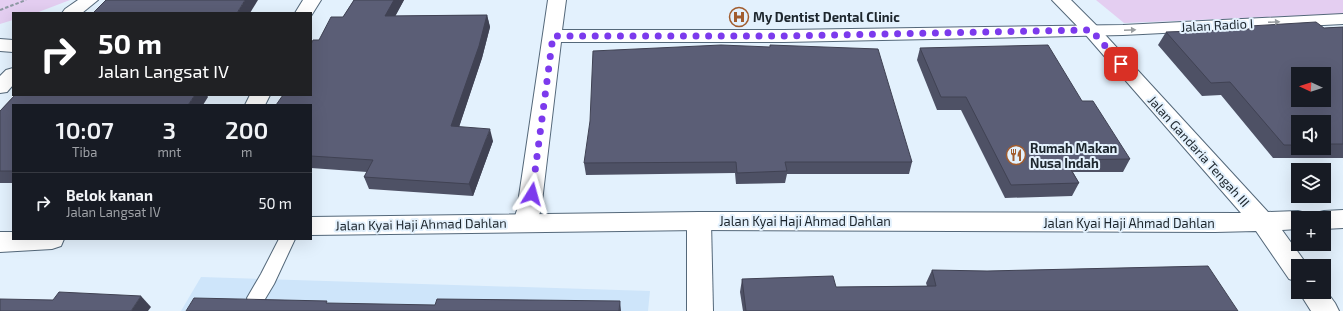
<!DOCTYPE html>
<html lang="id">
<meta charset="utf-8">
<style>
body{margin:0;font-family:"Exo 2",sans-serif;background:#242831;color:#f1f3f6;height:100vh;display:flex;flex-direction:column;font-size:15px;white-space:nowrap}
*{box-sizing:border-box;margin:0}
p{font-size:13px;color:#9ea1a6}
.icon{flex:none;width:22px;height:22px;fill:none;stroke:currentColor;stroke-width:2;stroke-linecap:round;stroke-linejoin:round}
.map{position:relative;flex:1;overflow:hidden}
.drawer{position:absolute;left:12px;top:104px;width:300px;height:136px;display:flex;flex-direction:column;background:#171b24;border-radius:0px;box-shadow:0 4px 16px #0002}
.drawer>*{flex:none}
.banner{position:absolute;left:12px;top:12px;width:300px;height:84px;border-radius:0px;box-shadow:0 4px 16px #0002;background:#202124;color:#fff;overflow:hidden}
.needle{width:26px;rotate:273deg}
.controls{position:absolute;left:1291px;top:67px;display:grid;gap:8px}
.controls a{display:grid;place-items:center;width:40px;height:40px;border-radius:0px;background:#171b24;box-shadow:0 4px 16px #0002;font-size:20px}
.pin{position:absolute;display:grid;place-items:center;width:34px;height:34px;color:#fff;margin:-17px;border-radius:8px;box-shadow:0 2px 6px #0006}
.me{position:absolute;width:44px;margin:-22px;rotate:8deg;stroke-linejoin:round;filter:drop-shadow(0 0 3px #0008)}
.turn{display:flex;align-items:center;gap:14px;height:84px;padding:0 20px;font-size:18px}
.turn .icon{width:52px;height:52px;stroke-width:2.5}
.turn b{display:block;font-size:28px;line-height:34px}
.eta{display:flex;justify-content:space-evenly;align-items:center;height:68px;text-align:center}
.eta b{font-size:24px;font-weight:600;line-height:28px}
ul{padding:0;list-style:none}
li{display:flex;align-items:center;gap:12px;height:60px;padding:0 20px;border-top:1px solid #363941}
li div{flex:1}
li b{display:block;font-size:15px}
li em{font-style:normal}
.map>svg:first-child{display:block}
.built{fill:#cee5fa}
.green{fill:#e4cef1}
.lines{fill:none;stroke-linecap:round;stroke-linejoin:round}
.lane-casing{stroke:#54687a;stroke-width:2}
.street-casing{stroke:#54687a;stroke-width:2}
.secondary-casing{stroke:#54687a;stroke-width:2}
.path{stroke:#8d99a3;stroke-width:2;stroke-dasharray:3.5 2;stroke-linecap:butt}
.lane{fill:#fff;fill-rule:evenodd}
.street{fill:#fff;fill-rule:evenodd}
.secondary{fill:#fff;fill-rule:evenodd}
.wall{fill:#4e5165;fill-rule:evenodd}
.shaded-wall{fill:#404253}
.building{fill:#5b5e76;stroke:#404253;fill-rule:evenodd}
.oneway{fill:#999da0}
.route{stroke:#7c3aed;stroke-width:7;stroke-dasharray:0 12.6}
.labels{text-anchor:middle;stroke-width:4;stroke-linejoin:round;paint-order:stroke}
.poi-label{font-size:13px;font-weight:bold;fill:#1d262d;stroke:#e3f1fd;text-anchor:start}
.street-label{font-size:13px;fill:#1d262d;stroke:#e3f1fd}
</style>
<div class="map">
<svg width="1343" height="311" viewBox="0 0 1343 311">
<rect width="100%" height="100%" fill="#e3f1fd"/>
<path class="built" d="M201,277L650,291L648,311H181Z"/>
<g class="green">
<path d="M0,0H70L36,13H13V20L0,24Z"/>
<path d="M1096,0H1343V14L1124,23Z"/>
</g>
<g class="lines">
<g class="lane-casing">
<path id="lane" d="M279,239H295L274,284L265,299L266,303L274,305L277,311H251L247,298L261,274Z"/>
</g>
<g class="street-casing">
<g id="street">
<path d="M78,0H98L82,13H62L65,9Z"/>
<path d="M303,0H321L311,16V13H295Z"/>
<path d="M548,0H566L562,30H784L1123,25L1343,14V24L1123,35L784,42H561L541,210L533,229L525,231L517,229L513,222L517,210Z"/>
<path d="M0,39L13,40V52L0,51Z"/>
<path d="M13,68V85L7,92L0,93V76L6,70Z"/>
<path d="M250,95H270L265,105H245Z"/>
<path d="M699,212L707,214L711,221L713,311H687V221L691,214Z"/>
</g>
</g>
<g class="secondary-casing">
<g id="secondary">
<path d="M1052,0H1071L1097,26L1268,212L1298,211L1306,213L1309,218H1298V229L1282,230L1308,266H1298V282L1289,279L1256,231L1215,232L699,230L311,235V217L699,212L1241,213L1085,34Z"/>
<path d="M1343,210V228L1324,229V218H1313L1316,213L1324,211Z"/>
<path d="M0,232H13V239H64L61,246L52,249L0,252Z"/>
<path d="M1324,288L1335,303L1339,311H1311L1299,292H1324Z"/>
</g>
</g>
<path class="path" d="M0,10L26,0"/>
<use href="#lane" class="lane"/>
<use href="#street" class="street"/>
<use href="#secondary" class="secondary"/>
</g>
<g class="wall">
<path d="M354,0H404L395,16L487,15L490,27L482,58L459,127L493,141L473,196L369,189L364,177L367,172L311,168V105L319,40L343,17Z"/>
<path d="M1250,26L1324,28L1343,27V158H1273L1221,95L1202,96L1158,45L1166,32L1248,30ZM1298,122H1324V148H1298Z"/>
<path d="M770,45L912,162L909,174H787L785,183L736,184L735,173L586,175L584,163L770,47Z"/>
<path d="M920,48L1082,101L1130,159L1123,172H1073L1079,183L1072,196L1005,198L961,110H937L917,60Z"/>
<path d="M15,95H206L208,97L13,105V183H0V111Z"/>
<path d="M932,270L1238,311H743L740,292L742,279L836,287L927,286L926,283Z"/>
</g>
<g class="shaded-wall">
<path d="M245,0H258L250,13H237Z"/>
<path d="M394,0H404L389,28L385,16Z"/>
<path d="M487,15L490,27L482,58L455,139L451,126Z"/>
<path d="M195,95H206L208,97L203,105H188Z"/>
<path d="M490,129L493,141L473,196L469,184Z"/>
<path d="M141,296L151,307L148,311H131Z"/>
<path d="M620,301L621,311H619Z"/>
</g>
<g class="building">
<path d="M106,0H245L237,13H93Z"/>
<path d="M354,0H394L385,16L487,15L479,46L451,126L490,129L469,184L364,177L373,160L311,156V105H276L283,95H311V44L313,40H319L331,17H343Z"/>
<path d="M1316,22L1324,28L1343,27V144H1324V122H1298V145H1284L1230,82L1211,83L1166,32L1253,29L1250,26ZM1298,74H1324V100H1298Z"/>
<path d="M721,45L770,47V45L878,49L912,162H785L787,171L737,173L736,162L584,163L590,121L593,51Z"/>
<path d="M1048,45L1082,101H1093L1130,159L1065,160L1079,183L1011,185L966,97H941L920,48Z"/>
<path d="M15,95H195L188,105H13V171H0V111Z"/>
<path d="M1208,266L1238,311H746L742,279L833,276L836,287L936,286L932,270L987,271Z"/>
<path d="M59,292L141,296L131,311H0V299L53,300Z"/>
<path d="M194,298L327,301L326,303L435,305L437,299L620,301L619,311H186Z"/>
</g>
<defs><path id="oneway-solid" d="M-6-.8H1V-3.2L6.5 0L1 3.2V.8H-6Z"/></defs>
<g class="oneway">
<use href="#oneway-solid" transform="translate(1274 22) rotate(-3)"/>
<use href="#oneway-solid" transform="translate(1130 30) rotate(-2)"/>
</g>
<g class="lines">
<path class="route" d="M532,194L553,36H784L1091,30L1121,64"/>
</g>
<defs>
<g id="hospital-ring" transform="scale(1)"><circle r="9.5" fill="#e3f1fd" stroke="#a15c2e" stroke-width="1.5"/><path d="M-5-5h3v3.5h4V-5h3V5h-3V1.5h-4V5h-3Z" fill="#a15c2e"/></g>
<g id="restaurant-ring" transform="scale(1)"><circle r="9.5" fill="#e3f1fd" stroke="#a15c2e" stroke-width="1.5"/><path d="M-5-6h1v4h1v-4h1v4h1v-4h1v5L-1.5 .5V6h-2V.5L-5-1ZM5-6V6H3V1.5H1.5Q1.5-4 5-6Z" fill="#a15c2e"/></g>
</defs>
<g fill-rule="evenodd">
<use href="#hospital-ring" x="739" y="17"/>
<use href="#restaurant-ring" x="1016" y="155"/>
</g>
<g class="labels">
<g class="poi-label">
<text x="753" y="22">My Dentist Dental Clinic</text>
<text x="1030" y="153">Rumah Makan<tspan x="1030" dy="15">Nusa Indah</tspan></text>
</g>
<g class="street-label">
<text transform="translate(1217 25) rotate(-3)" y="5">Jalan Radio I</text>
<text transform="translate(1199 151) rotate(48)" y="5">Jalan Gandaria Tengah III</text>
<text x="805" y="226">Jalan Kyai Haji Ahmad Dahlan</text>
<text x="1129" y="228">Jalan Kyai Haji Ahmad Dahlan</text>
<text transform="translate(421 224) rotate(-1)" y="5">Jalan Kyai Haji Ahmad Dahlan</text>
</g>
</g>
</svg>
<div class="controls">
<a><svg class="needle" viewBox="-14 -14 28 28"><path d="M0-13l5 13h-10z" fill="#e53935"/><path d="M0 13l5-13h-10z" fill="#9ea1a6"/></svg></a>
<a><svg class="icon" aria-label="sound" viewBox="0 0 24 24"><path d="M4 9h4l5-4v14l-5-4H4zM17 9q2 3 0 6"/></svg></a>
<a><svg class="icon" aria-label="layers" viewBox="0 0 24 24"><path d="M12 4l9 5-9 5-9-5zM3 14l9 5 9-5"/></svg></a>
<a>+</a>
<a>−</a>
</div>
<div class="pin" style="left:1121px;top:64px;background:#d93025"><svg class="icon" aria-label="arrive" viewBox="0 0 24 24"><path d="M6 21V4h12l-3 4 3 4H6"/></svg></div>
<svg class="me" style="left:532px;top:194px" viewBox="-20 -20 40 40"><path d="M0-17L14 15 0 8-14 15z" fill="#7c3aed" stroke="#fff" stroke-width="4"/></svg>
<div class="banner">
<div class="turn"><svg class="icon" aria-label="right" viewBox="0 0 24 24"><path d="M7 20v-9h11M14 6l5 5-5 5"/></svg><div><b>50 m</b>Jalan Langsat IV</div></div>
</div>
<section class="drawer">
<div class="eta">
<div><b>10:07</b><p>Tiba</p></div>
<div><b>3</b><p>mnt</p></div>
<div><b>200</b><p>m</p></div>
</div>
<ul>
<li><svg class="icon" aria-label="right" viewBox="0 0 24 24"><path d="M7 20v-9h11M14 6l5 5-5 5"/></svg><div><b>Belok kanan</b><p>Jalan Langsat IV</p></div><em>50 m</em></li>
</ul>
</section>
</div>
